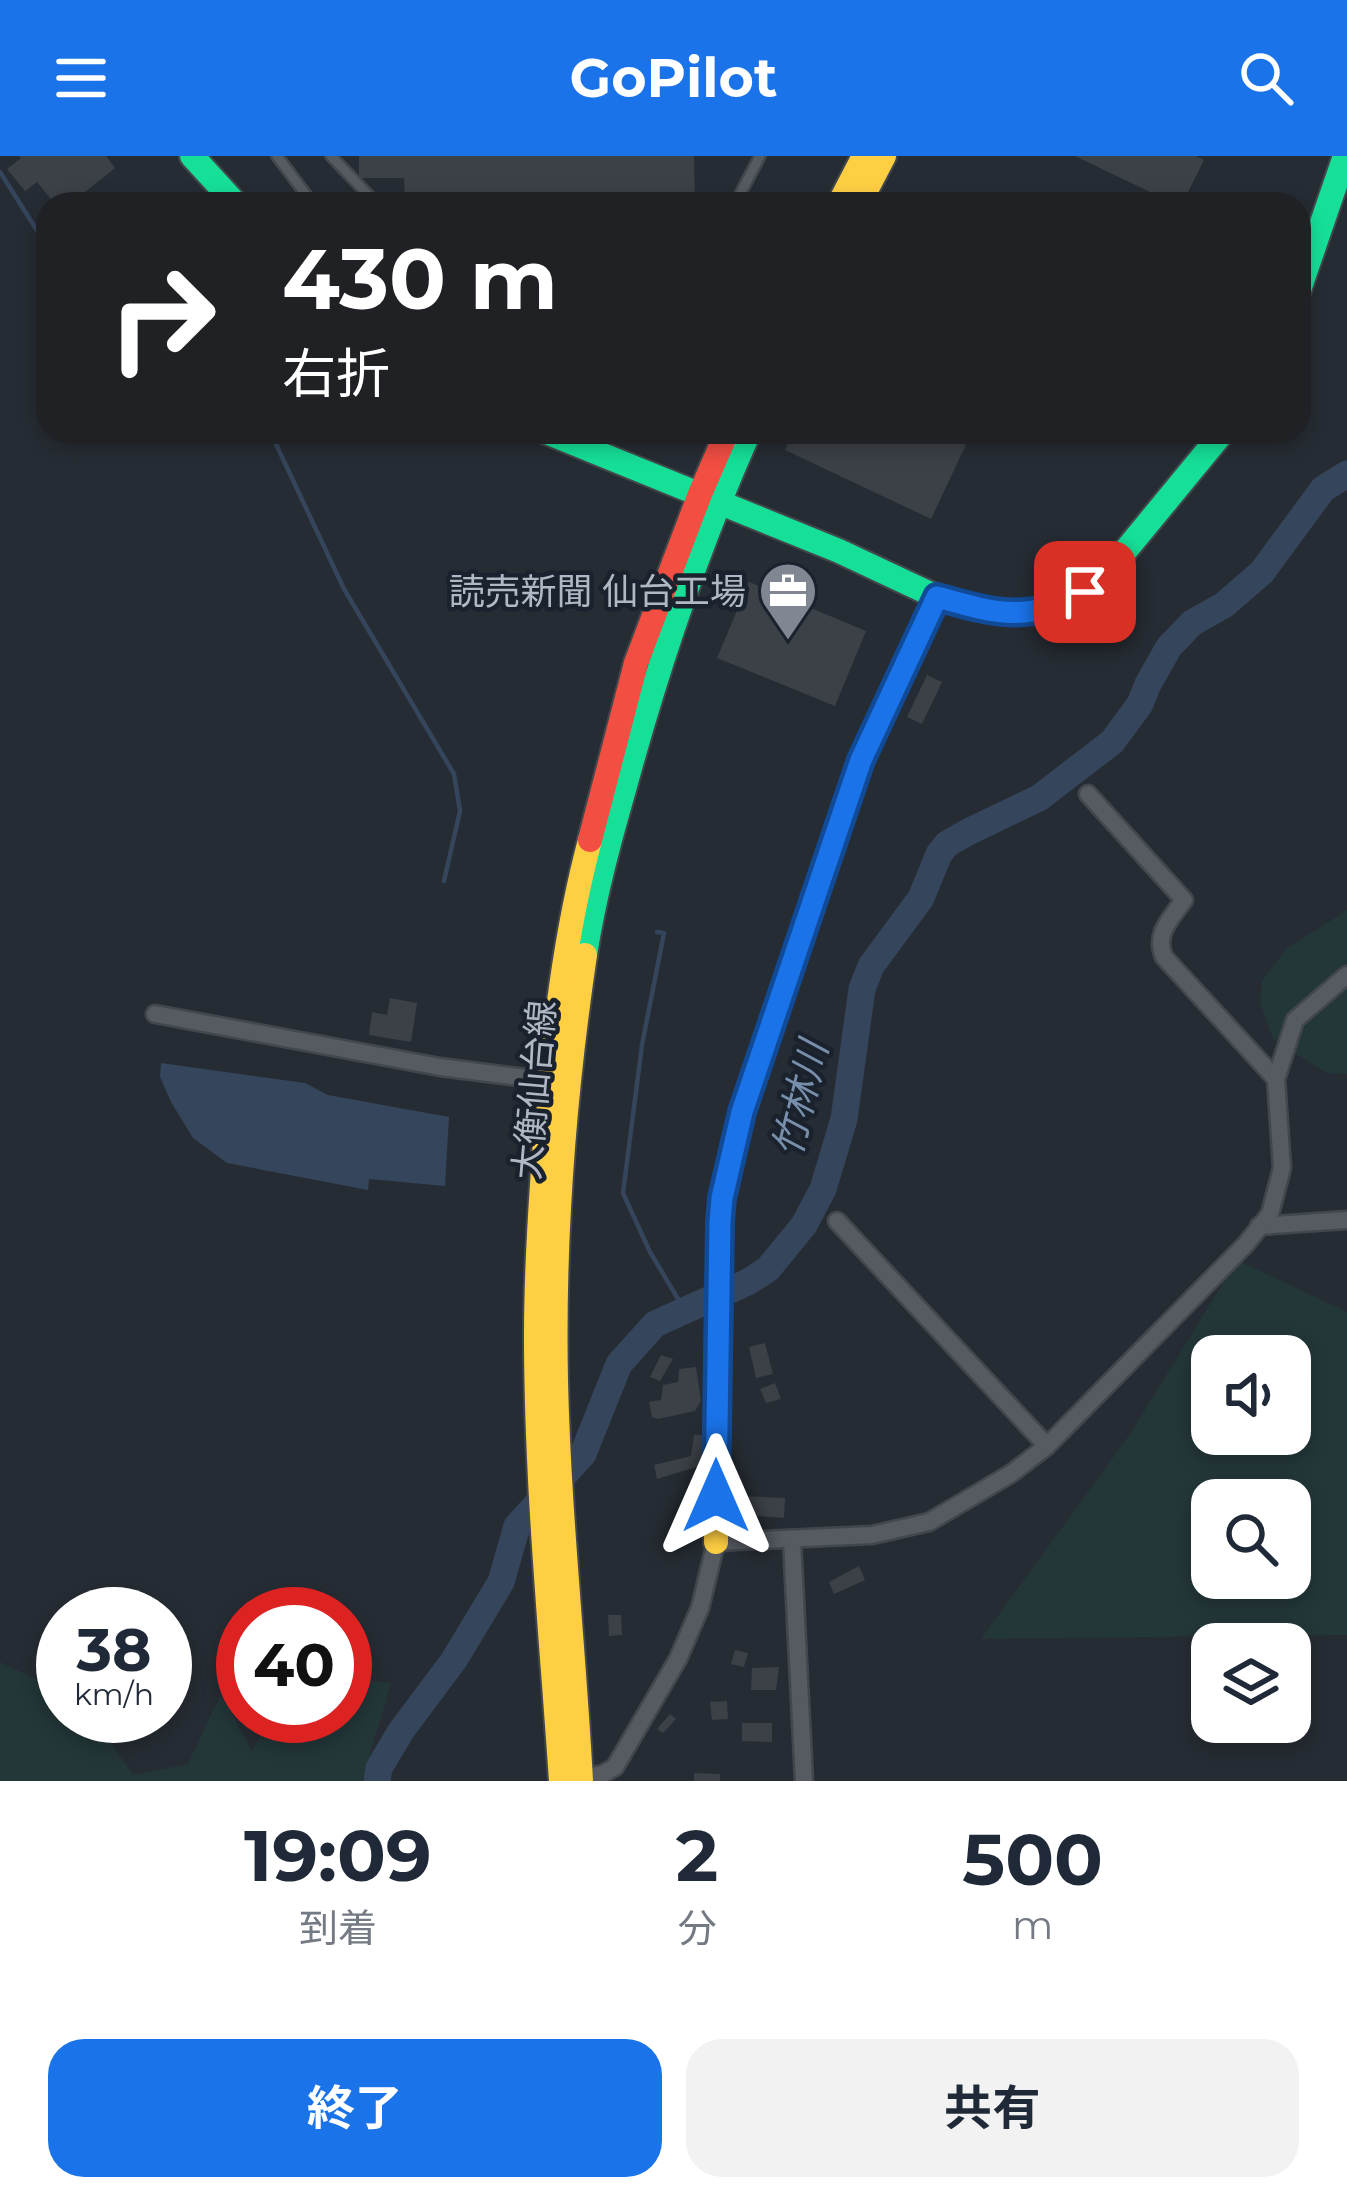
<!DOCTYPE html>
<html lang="ja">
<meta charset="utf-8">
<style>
body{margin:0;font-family:Montserrat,"Noto Sans JP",sans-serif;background:#f2f2f3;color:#1f2937;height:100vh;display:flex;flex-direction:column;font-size:45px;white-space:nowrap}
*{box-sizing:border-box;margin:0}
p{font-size:39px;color:#747a83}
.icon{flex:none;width:66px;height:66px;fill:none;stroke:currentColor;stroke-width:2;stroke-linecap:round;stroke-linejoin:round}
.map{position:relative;height:1625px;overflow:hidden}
.sheet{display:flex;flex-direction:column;background:#fff;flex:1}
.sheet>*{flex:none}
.banner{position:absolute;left:36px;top:36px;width:1275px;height:252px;border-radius:36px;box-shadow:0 6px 18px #0003;background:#202124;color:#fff;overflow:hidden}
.fabs{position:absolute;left:1191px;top:1179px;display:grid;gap:24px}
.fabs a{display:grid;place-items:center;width:120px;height:120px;border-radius:24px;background:#fff;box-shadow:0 6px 18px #0003;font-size:60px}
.speed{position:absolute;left:36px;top:1431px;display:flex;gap:24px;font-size:60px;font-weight:700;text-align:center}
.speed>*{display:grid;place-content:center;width:156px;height:156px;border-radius:50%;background:#fff;box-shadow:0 6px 18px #0003;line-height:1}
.speed small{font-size:30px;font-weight:400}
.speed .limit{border:18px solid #d22;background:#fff;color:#111}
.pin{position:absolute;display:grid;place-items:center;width:102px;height:102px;color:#fff;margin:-51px;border-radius:24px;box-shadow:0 6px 18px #0006}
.me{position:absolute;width:132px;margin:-66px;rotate:0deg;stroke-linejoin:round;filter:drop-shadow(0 0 9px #0008)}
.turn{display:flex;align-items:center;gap:42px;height:252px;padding:0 48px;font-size:54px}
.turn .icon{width:156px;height:156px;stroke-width:2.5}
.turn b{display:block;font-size:84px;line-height:102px}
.eta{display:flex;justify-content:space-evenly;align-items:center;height:204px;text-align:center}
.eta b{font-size:72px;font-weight:700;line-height:84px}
.primary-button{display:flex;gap:24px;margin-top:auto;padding:24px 48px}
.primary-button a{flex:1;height:138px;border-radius:36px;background:#1a73e8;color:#fff;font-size:48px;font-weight:700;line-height:138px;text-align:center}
.primary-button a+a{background:#f2f2f3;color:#1f2937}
header{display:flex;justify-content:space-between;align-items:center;height:156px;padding:0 48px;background:#1a73e8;color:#fff;font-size:54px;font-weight:700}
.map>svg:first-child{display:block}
.green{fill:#233638;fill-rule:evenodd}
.water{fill:#35455b}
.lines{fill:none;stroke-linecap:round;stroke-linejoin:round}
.stream{stroke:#35455b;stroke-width:4.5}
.river{stroke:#35455b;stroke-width:27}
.building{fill:#3c4147}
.lane-casing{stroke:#42474c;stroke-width:14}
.street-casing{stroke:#42474c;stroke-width:21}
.fast-casing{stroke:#42474c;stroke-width:28}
.slow-casing{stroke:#42474c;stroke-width:28}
.jam-casing{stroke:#42474c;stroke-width:28}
.lane{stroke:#565a61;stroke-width:9}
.street{stroke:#565a61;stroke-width:16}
.fast{stroke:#16e098;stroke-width:24}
.slow{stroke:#ffcf43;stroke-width:24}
.jam{stroke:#f24e42;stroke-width:24}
.route-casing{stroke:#114b97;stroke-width:30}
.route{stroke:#1a73e8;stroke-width:21}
.labels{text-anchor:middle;stroke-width:9;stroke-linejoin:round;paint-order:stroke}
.poi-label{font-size:36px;fill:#b0b8c5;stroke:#1a222d;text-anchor:end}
.street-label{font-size:36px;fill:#b0b8c5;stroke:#1a222d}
.water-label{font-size:39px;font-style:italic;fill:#788fac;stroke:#1a222d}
</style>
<header><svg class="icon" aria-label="menu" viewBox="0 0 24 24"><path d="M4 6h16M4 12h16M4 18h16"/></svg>GoPilot<svg class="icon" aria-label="search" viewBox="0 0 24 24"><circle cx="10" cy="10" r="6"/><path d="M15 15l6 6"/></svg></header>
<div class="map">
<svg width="1347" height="1625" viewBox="0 0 1347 1625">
<rect width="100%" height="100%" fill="#262c33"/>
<g class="green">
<path d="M1347,754V918L1326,917L1273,883L1260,846L1262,825L1286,793Z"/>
<path d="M1237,1104L1347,1156V1479L981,1483L1130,1278ZM1212,1200H1290V1278H1212ZM1212,1344H1290V1422H1212Z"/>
<path d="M0,1506L63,1536V1560H93L133,1619L188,1608L221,1538L252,1595L272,1560H345V1521L391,1527L362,1625H0Z"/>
</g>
<path class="water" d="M161,907L305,927L328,939L449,961L445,1030L369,1023L368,1034L227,1007L193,982L171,946L160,921Z"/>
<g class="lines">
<g class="stream">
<path d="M0,16L38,76L48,86"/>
<path d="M266,276L275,286L344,433L454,618L460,655L444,725"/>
<path d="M657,776L664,777L642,889L623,1037L650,1096L684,1153"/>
</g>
<path class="river" d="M377,1625L379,1612L401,1575L454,1504L501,1426L517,1370L583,1298L619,1208L655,1168L748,1126L768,1113L804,1069L823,1033L844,963L862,833L871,810L921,742L939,698L947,688L968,676L1039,642L1112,586L1140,548L1148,528L1169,491L1192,467L1224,449L1262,416L1323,333L1347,318"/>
</g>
<g class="building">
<path d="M19,0H106L115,12L70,48H55L37,26L25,35L7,13L21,2Z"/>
<path d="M359,0H694L695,48H405L404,22H359Z"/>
<path d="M1075,0H1196L1204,4L1182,48H1175Z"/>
<path d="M793,276H972L931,363L785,294Z"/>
<path d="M749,426L866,475L835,550L717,502Z"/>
<path d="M927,519L942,526L922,568L907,561Z"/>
<path d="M390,842L417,847L411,886L369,879L372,856L387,859Z"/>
<path d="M765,1187L773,1218L756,1222L749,1191Z"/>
<path d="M661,1199L673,1203L660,1225L650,1221Z"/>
<path d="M696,1211L701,1245L695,1255L658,1263L652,1261L649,1246L661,1244L663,1229L678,1226L679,1213Z"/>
<path d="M775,1227L781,1243L766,1247L760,1233Z"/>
<path d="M694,1279H705L703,1309L657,1323L654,1309L691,1300Z"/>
<path d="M744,1340L785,1342L784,1362L742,1359Z"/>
<path d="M859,1410L865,1424L834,1438L829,1426Z"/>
<path d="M608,1459H621L622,1479L609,1480Z"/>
<path d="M735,1494L748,1497L744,1511L731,1508Z"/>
<path d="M779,1511L776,1534H751L752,1512Z"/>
<path d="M727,1545L728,1563L712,1564L710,1546Z"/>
<path d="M670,1558L676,1563L663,1577L657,1573Z"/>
<path d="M742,1567H772V1586L742,1585Z"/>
<path d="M694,1617L720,1618V1625H694Z"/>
</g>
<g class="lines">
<g class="lane-casing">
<g id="lane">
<path d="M277,0L313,48"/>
<path d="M331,0L377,48"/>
<path d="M735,48L760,0"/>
</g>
</g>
<g class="street-casing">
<g id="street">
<path d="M1088,638L1184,744C1171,762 1154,778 1164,801L1276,923"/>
<path d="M155,858L440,911L549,925"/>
<path d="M837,1065L1047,1290"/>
<path d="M1259,1070L1347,1064"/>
<path d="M792,1384L804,1625"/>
<path d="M581,1622L603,1618L615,1611L678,1503L700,1452L716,1386L872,1379L929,1366L1012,1317L1047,1290L1246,1088L1270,1058L1282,1012L1276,923L1295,864L1347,819"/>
</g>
</g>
<g class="fast-casing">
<g id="fast">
<path d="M192,0L236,48"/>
<path d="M1299,134L1345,0"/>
<path d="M546,276L839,395L937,441L981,453L1021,457L1045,455L1085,436L1112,411L1223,276"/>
<path d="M585,799C594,741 609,686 625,630C658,509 698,391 749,276"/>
</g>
</g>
<g class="slow-casing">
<g id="slow">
<path d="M839,48L864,0"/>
<path d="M859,48L884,0"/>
<path d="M716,1386L720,1066L722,1041L742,955L861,604L937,441"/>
<path d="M561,1625C551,1477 536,1328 536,1180C536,1110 541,1041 546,971C554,874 565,778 590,684"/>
<path d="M581,1625C574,1492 559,1359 556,1225C553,1082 564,940 585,799"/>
</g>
</g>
<g class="jam-casing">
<path id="jam" d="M590,684L636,507L700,338L727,276"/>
</g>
<use href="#lane" class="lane"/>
<use href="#street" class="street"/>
<use href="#fast" class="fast"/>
<use href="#slow" class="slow"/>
<use href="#jam" class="jam"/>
</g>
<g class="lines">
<g class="route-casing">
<path id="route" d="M716,1340L720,1066L722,1042L742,956L861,604L937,441C998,458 1027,467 1085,436"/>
</g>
<use href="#route" class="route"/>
</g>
<defs>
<g id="office-pin" transform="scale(3)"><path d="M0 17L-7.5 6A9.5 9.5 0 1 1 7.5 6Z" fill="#808792" stroke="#1a222d"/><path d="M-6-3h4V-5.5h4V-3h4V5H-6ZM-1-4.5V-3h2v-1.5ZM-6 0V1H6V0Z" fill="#fff"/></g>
</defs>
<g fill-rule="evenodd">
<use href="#office-pin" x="788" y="435"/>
</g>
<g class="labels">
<g class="poi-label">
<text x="746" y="448">読売新聞 仙台工場</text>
</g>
<g class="street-label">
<text transform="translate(534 934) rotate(-85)" y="13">大衡仙台線</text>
</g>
<g class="water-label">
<text transform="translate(800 943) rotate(-76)" y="14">竹林川</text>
</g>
</g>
</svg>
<div class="fabs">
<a><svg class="icon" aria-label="sound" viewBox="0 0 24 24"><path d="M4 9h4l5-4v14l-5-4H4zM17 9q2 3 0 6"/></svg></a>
<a><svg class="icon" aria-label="search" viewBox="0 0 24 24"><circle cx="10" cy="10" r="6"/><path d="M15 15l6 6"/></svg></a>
<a><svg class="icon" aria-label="layers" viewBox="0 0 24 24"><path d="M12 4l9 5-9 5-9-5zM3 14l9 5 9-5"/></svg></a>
</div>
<div class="speed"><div>38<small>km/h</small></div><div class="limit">40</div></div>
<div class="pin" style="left:1085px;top:436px;background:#d93025"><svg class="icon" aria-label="arrive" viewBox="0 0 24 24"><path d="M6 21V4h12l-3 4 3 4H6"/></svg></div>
<svg class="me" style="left:716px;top:1340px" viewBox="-20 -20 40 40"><path d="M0-17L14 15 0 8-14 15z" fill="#1a73e8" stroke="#fff" stroke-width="4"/></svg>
<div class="banner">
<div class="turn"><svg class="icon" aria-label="right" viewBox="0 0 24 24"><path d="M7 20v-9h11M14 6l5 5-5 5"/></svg><div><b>430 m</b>右折</div></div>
</div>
</div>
<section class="sheet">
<div class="eta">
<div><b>19:09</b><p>到着</p></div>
<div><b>2</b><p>分</p></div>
<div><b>500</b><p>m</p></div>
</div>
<div class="primary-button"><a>終了</a><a>共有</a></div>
</section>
